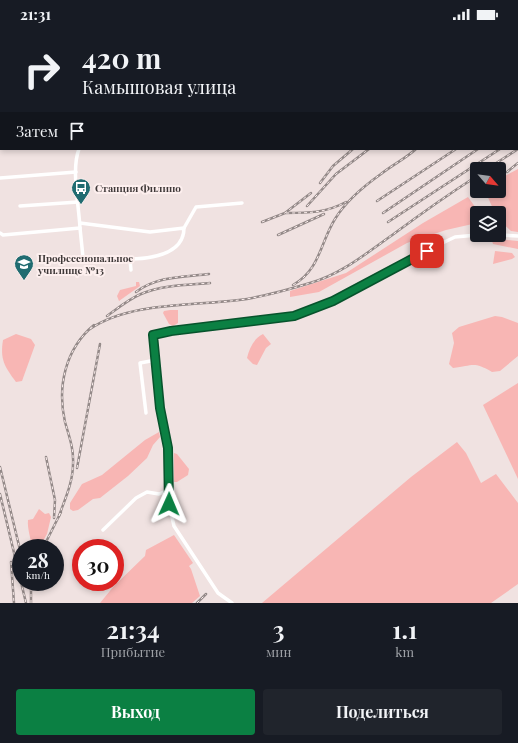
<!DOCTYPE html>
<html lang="ru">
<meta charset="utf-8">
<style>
body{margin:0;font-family:"Playfair Display",serif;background:#20242c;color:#f1f3f6;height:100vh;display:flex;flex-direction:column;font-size:15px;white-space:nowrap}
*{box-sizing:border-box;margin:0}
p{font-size:13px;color:#9ea1a6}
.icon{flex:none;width:22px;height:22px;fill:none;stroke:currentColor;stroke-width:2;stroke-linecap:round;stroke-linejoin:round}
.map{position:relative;height:575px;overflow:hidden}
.panel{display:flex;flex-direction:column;background:#171b24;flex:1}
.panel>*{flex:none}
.banner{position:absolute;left:0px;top:0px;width:518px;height:122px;box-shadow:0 2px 6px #0003;background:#171b24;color:#f1f3f6;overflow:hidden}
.needle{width:26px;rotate:118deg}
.fabs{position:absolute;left:470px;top:134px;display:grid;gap:8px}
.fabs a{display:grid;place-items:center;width:36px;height:36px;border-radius:4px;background:#171b24;box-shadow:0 2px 6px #0003;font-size:20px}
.speed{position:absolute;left:12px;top:511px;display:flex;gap:8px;font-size:20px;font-weight:700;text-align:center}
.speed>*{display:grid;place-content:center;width:52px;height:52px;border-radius:50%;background:#171b24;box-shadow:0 2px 6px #0003;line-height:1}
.speed small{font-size:10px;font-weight:400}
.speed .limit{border:6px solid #d22;background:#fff;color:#111}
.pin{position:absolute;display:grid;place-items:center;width:34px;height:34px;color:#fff;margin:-17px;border-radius:8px;box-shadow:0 2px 6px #0006}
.me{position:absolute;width:44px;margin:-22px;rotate:1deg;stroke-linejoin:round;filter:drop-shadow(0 0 3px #0008)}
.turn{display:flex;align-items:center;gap:14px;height:84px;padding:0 16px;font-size:18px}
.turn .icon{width:52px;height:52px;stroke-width:2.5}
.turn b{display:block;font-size:28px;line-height:34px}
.then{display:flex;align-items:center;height:38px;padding:0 16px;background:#0003;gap:8px;font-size:15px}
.eta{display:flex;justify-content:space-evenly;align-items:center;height:68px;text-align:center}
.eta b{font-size:24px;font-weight:700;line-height:28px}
.button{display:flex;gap:8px;margin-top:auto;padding:8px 16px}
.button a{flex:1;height:46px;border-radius:4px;background:#0b8043;color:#fff;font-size:16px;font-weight:700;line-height:46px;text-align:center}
.button a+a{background:#20242c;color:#f1f3f6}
.status{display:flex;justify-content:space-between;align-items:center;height:28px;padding:0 20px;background:#171b24;direction:ltr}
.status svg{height:11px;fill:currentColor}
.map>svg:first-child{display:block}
.green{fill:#f8b6b4}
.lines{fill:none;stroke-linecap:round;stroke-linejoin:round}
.street{stroke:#fff;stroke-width:3.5}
.rail-casing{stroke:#938988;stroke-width:2.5}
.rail{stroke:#fdefee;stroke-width:1;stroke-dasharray:3;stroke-linecap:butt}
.route-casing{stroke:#07532c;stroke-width:10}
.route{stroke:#0b8043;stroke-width:7}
.labels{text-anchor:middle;stroke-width:4;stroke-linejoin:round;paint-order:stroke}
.poi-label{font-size:10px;font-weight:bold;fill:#3e3838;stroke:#fdefee;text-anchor:start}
</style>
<div class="status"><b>21:31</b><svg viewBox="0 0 49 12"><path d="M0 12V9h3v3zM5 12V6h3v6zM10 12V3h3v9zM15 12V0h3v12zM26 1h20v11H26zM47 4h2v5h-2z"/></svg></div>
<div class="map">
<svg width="518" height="575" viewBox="0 0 518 575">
<rect width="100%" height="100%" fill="#f0e2e1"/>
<g class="green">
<path d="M289,0H514L289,1Z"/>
<path d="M518,141V204L511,203L499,192V185H495L485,163H499V151Z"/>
<path d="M468,169L478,183L477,195L446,202L407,215L319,264L290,269V263L346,245L423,195Z"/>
<path d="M497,211L518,213V221L493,216L492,213Z"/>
<path d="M495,223L512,225L515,229L512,231L493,236Z"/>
<path d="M136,254H139L140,258L119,273L117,268L120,262L136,258Z"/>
<path d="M170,282H178V295L173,298L169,296L163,285L164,283Z"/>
<path d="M495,288L502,289L518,295V328L500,343L492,344C473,333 473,338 453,340L449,336L454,315L452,305L459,299Z"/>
<path d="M16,306L31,311L35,317L22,353L16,354C4,338 0,331 3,312Z"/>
<path d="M263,306L271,316L266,320L257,337L253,336L247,330C249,321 254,310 263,306Z"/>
<path d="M518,355V451L483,377Z"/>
<path d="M159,404L160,409L153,417L147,430L128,448L100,470L93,471L78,482L73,483L70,481V475L82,456L102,447L145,412Z"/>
<path d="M457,414L466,425L481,455L496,446L518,475V556L491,575H262L411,449Z"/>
<path d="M174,425L177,426L189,441L188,447L177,454H174Z"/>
<path d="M39,481L45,486L49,485L51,489L47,506L39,520H32C31,511 27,500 28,492L33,491Z"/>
<path d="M174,507L193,535L189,538L191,541L200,568L192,575H100L114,558L145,528L146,522Z"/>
</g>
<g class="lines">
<g class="street">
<path d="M0,31H1"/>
<path d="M0,150L76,144"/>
<path d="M20,178L78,174"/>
<path d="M80,195L150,204L184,200C184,240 109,231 83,229L80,200"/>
<path d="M184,200L196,179L242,175"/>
<path d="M0,205L3,207L80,200C79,178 71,141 79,121"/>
<path d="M499,207L518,208"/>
<path d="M130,232L131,242"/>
<path d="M146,385L140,335L156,332"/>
<path d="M103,502L136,470L147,464L159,466L169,462"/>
<path d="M232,575L218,565L174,498L169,476L168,420L160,380L153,307L171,303L294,289L333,273L413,229L455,209L477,207"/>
</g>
<g class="rail-casing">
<g id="rail">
<path d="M46,0L48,1"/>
<path d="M462,1L463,0"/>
<path d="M497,1L498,0"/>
<path d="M514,1L516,0"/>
<path d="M517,11L518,10"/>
<path d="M517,23H518"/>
<path d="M517,52L518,51"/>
<path d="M517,68L518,67"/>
<path d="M517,81L518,80"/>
<path d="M517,95L518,94"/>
<path d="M517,110L518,109"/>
<path d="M487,141L518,121"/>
<path d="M507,144L518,135"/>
<path d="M320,155L333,138L353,121"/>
<path d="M377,173L456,121"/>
<path d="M307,178L336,146L369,121"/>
<path d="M286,185C308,185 326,185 346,174"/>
<path d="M383,185L478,121"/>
<path d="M262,194L285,185L311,165"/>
<path d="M388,194L500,121"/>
<path d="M278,207L324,186"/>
<path d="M293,257C320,242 320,215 335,191C346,173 364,158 381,146C392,137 405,131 416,121"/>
<path d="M136,264C157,248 183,249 209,246"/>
<path d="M107,288C118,280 129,271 141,266C162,257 187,257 210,255"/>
<path d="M90,301C130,274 192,278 239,272C263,269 287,262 310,255C342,246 368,224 395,205C422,185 449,166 477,148"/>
<path d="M46,429L55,472L54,490"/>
<path d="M0,439L21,526"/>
<path d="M77,440L100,316"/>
<path d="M0,466L26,575"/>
<path d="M59,488C65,471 73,454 73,436C74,421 69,408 65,394C57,359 65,321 94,297"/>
<path d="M43,520L61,484"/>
<path d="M11,534L14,575"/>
<path d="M31,575V554"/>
<path d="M197,575L206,566"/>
</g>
</g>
<use href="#rail" class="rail"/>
</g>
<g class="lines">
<g class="route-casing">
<path id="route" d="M169,476L168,420L160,380L153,307L171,303L294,288L333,273L427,223"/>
</g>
<use href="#route" class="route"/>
</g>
<defs>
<g id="bus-pin" transform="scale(1)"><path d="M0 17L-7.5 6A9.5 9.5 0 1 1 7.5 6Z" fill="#206c71" stroke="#fdefee"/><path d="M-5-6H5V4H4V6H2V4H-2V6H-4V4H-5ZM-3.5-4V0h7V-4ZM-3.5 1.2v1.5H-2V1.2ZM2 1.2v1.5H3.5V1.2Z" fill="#fff"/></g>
<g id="university-pin" transform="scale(1)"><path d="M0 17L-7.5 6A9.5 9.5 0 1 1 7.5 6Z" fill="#206c71" stroke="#fdefee"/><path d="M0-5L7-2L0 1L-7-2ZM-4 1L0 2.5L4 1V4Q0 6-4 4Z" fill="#fff"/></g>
</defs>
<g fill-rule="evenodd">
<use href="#bus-pin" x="81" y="160"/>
<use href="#university-pin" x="24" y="236"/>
</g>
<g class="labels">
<g class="poi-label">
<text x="95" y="164">Станция Филино</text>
<text x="38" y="234">Профессиональное<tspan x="38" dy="12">училище №13</tspan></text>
</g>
</g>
</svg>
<div class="fabs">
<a><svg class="needle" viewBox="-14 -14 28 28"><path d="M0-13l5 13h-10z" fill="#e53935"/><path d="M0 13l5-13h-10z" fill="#9ea1a6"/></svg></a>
<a><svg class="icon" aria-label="layers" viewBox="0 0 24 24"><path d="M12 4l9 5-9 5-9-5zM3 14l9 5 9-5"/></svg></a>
</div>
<div class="speed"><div>28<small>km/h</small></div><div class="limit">30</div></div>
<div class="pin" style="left:427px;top:223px;background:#d93025"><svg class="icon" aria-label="arrive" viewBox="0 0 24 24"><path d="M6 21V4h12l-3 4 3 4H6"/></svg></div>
<svg class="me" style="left:169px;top:476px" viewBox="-20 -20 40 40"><path d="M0-17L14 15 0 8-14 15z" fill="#0b8043" stroke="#fff" stroke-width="4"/></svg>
<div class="banner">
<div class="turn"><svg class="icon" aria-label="right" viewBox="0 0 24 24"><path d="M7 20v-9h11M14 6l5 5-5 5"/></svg><div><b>420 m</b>Камышовая улица</div></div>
<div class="then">Затем<svg class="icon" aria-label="arrive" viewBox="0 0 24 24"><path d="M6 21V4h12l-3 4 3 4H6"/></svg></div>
</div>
</div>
<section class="panel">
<div class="eta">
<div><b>21:34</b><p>Прибытие</p></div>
<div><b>3</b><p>мин</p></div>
<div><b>1.1</b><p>km</p></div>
</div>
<div class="button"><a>Выход</a><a>Поделиться</a></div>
</section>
